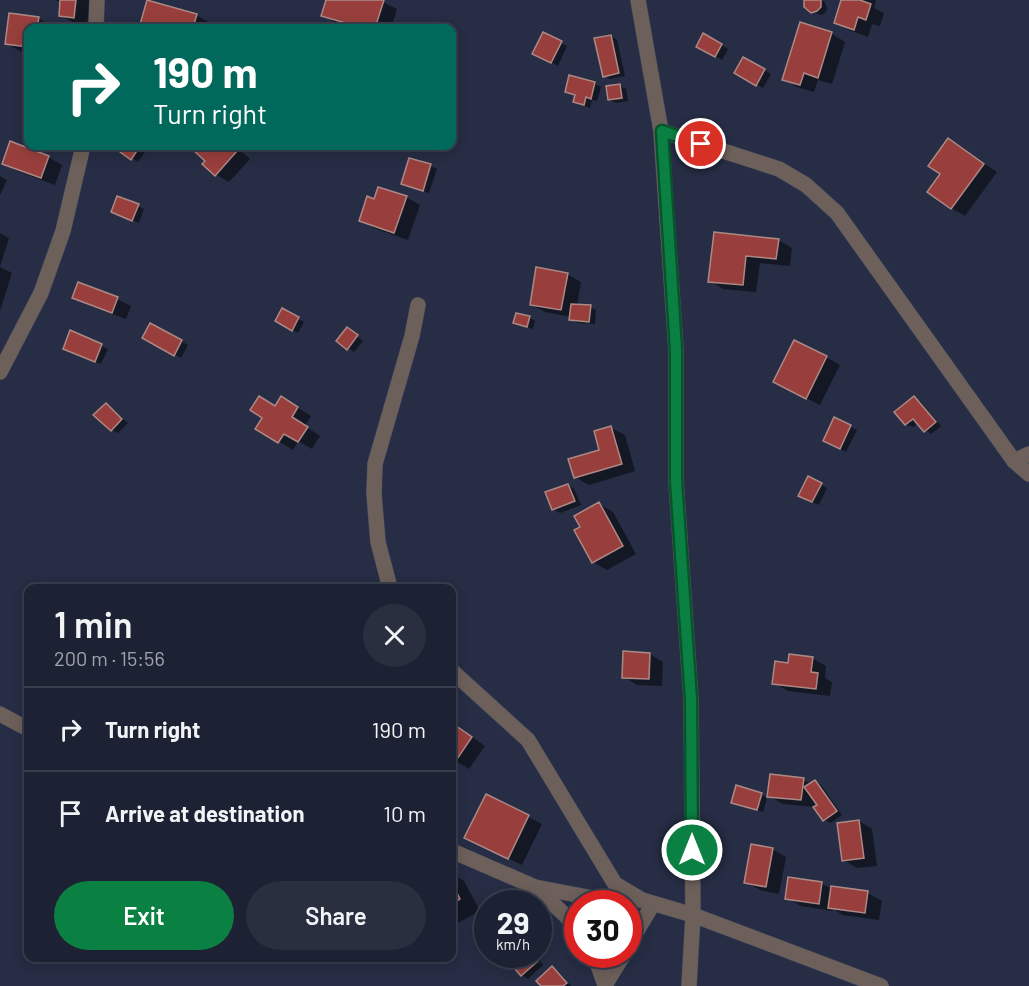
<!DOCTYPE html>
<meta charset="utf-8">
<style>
body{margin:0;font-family:Barlow,sans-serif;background:#292f3f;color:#f1f3f6;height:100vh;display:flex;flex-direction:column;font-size:22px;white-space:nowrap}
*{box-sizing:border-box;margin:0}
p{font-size:20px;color:#a0a4ac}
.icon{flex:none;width:33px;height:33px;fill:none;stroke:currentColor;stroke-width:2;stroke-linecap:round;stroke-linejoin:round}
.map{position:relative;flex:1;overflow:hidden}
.drawer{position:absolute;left:24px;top:584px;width:432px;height:378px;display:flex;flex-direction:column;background:#1c2233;border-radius:12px;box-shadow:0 3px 15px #0003,0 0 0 2px #3a3f4e}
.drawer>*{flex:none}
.guide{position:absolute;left:24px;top:24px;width:432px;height:126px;border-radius:12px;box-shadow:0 3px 15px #0003,0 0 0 2px #3a3f4e;background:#00695c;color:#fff;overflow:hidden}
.speed{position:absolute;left:474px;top:890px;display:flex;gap:12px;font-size:30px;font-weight:700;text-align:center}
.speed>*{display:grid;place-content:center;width:78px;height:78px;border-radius:50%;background:#1c2233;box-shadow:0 3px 15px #0003,0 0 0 2px #3a3f4e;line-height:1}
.speed small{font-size:15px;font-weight:400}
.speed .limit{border:9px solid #d22;background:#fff;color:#111}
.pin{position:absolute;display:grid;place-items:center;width:51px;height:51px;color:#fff;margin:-26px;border:3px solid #fff;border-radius:50%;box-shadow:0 2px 6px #0007}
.me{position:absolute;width:66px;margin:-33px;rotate:0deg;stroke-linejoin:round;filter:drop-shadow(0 0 4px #0008)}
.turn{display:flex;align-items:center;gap:21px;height:126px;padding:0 30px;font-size:27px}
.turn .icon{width:78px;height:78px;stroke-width:2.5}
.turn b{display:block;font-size:42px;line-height:51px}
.round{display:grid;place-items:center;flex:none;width:63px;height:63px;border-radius:32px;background:#292f3f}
.head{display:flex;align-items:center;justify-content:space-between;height:102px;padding:0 30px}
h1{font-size:36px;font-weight:600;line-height:45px}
.action{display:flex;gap:12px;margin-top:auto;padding:12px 30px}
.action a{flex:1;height:69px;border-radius:36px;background:#0b8043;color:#fff;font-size:24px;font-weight:600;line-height:69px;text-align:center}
.action a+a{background:#292f3f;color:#f1f3f6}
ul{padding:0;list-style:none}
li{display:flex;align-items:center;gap:18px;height:84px;padding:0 30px;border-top:2px solid #3a3f4e}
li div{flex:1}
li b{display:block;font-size:22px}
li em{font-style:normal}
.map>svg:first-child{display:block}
.shadow{fill:#0007}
.building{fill:#983f3d;stroke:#ad8986;stroke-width:1.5}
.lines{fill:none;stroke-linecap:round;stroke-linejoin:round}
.minor-casing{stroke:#444b60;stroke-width:16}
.minor{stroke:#6d605a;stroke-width:15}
.route-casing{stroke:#07532c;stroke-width:15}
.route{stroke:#0b8043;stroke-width:10}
</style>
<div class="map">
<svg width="1029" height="986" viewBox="0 0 1029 986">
<rect width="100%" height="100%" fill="#262d44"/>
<g class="shadow">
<path d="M56,0H90L87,25L74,23L60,15L61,3Z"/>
<path d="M327,0H379L397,9L391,28H355L336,23L323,15Z"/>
<path d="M805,0L824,1L827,8L826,12L821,15L809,10Z"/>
<path d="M843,0H876L874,8L884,13L880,26L872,24L868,37L849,30L836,23Z"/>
<path d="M148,2L196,15L210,23L208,28H141Z"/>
<path d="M38,18L52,26V28H28V52L20,51L7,44Z"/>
<path d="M801,24L832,34L845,42L832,84L818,80L814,92L797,87L784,79Z"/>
<path d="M544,34L567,46L558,66L534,53Z"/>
<path d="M703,35L728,49L722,60L698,46Z"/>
<path d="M611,36L617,40L625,76L610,79L604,76Z"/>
<path d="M744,59L771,74L763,88L736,73Z"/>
<path d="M570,77L595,84L601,87L597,101L592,100L590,108L575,102L577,96L566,92Z"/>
<path d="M620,86L626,89L628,101L616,103L610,100Z"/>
<path d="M948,140L997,172L965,216L951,208L942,174Z"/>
<path d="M114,146H142L147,149L138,162Z"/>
<path d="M195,146H235L250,159L229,182L215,174L207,161L193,148Z"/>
<path d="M48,157L62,165L55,185L17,171L4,163Z"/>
<path d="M430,166L437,169L429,193L403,184Z"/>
<path d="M0,176L7,180L0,195Z"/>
<path d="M406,197L420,205L408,240L374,228L361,221Z"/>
<path d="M138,206L144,209L139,223L119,215Z"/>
<path d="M0,233L9,238L0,267L12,273L0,311Z"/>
<path d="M715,233L778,240L792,248L790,266L760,263L756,292L723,289L710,281Z"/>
<path d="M567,274L581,282L577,306L590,307L596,310L595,324L577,323L571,319V317L545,312L532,305Z"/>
<path d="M74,297L117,299L131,306L126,319L88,305Z"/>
<path d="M282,310L304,322L298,333L277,321Z"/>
<path d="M529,317L535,321L533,329L514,323Z"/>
<path d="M151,325L188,345L181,358L144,338Z"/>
<path d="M71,332L108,349L101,364L71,352Z"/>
<path d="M352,333L363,341L354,352L348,348Z"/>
<path d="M826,357L840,365L820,405L788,389Z"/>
<path d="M914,398L920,401L941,426L931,434L918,423L913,427L906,424Z"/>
<path d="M106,404L128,423L118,433L112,430Z"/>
<path d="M295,406L311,416L305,426L320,436L312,449L298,441L293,450L257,428L276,407Z"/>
<path d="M835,419L857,430L846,452L831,444Z"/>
<path d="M611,428L625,435L635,471L589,485L575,477L601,451Z"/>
<path d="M809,478L827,488L819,505L806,499Z"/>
<path d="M568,485L574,489L581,505L560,513L553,509Z"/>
<path d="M599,504L613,512L636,554L607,570L593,562Z"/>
<path d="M650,654L663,662L662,686L637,685L624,677Z"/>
<path d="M812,658L826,666L825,678L832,682L830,696L788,691L774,683L790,664Z"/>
<path d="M452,723L485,746L469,769L456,761L454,765L452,764Z"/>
<path d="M803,780L811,784L815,781L821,785L842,815L831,823L824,820L816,800L815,807L783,804L769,796Z"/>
<path d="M761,794L767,798L763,812L733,802Z"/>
<path d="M486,796L542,824L522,865L480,845Z"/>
<path d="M859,821L872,829L877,866L857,868L844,860Z"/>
<path d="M772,849L786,857L779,894L760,890L746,882Z"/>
<path d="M452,874L464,881L480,911L452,926Z"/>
<path d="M822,884L832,889L868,893L882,901L879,920L843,915L833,909V911L801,906L787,898Z"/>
<path d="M518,954H534L543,965L528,979L522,975Z"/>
<path d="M552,968L559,972L571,986H543Z"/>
</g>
<g class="building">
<path d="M60,0H76L74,18L59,16Z"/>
<path d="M147,0L197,14L193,28H169L160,26L159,28H139Z"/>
<path d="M326,0H384L375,28H363L321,16Z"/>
<path d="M804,0H821V7L817,11L811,13L804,7Z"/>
<path d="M841,0H860L871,4L866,20L858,17L854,30L834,23Z"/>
<path d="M9,13L39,17L37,28H28V47L5,44Z"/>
<path d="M800,22L832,32L818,78L804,73L800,85L782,80Z"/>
<path d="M543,32L562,41L551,63L532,54Z"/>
<path d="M703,33L722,44L715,57L696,47Z"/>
<path d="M611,35L619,73L603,77L594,38Z"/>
<path d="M743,57L765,69L756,86L734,73Z"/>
<path d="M569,75L595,82L591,99L586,97L584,105L573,102L575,95L565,92Z"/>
<path d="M620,84L622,98L608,100L606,86Z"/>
<path d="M948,138L984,164L951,209L927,192L940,174L928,166Z"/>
<path d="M10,141L49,156L41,178L2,164Z"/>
<path d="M112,146H140L131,160Z"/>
<path d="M193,146H232L237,151L215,176L202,164L205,161L191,148Z"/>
<path d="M409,158L431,164L423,191L401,184Z"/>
<path d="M378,187L407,196L394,233L359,221L367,196L374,199Z"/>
<path d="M117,196L139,204L132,221L111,212Z"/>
<path d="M714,232L779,239L776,259L746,256L743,285L708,282Z"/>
<path d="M536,267L568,273L561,310L530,305Z"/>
<path d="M78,282L118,297L112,313L72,298Z"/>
<path d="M571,304L591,305L589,322L569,320Z"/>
<path d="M282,308L299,317L292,331L275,321Z"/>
<path d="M516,313L530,316L527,327L513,323Z"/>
<path d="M150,323L182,340L174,356L142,338Z"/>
<path d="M347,327L358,335L347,350L336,341Z"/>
<path d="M70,330L102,344L95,362L63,349Z"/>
<path d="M794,340L827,356L806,399L773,382Z"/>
<path d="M259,396L275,406L281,396L298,407L292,417L308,427L298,442L284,434L278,443L255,429L262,418L250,410Z"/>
<path d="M914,396L936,422L924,432L913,419L905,425L894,412Z"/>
<path d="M106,403L122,419L111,431L93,415Z"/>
<path d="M834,417L851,425L840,449L823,441Z"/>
<path d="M611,426L622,464L574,478L568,459L599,450L594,431Z"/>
<path d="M808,476L822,483L812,502L798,496Z"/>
<path d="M568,484L575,501L552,510L545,492Z"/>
<path d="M599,502L623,546L592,563L574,530L580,527L574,516Z"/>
<path d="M623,651L650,653L649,679L622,678Z"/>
<path d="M789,654L813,657L811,672L818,673L816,689L772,684L775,661L788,663Z"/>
<path d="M452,723L472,737L455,762L452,760Z"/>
<path d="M770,774L804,778L801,800L767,797Z"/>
<path d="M815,780L837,811L823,821L813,807L817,805L804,787Z"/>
<path d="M736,785L762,793L757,810L731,803Z"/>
<path d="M486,794L529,815L508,859L464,838Z"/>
<path d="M859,820L864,858L842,861L837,823Z"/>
<path d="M751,844L773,848L766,887L744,883Z"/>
<path d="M788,877L822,882L819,904L785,899Z"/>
<path d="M452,883L460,899L452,904Z"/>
<path d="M831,886L868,891L865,913L828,908Z"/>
<path d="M516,954H532L538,961L521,976L508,961Z"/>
<path d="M552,966L567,983L563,986H541L536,981Z"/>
</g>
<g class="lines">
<g class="minor-casing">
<g id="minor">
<path d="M638,0L661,131L676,350V481L691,699L693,915L689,986"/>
<path d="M96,28L97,0"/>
<path d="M661,131L779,169L806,185L837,213L1014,461L1029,474"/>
<path d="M0,372L41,293L63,231L83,146"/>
<path d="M1014,461L1029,454"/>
<path d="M390,588L378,542L374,494L375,464L412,336L418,305"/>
<path d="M452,671L528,740L615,884L642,900L693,915L881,986"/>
<path d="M0,714L28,729"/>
<path d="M452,851L535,887L609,901L641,900"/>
<path d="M536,888L566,916L578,931"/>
<path d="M628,946L653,904"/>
<path d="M594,954L605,985"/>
<path d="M605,985L624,954"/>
</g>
</g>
<use href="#minor" class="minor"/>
</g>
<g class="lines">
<g class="route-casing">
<path id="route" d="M692,850L691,699L676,481V350L662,131L701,144"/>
</g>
<use href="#route" class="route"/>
</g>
</svg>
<div class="speed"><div>29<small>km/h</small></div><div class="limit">30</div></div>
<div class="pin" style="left:701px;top:144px;background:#d93025"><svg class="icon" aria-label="arrive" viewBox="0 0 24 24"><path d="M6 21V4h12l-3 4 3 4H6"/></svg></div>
<svg class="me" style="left:692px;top:850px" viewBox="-20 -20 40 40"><circle r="17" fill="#0b8043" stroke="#fff" stroke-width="3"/><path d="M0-11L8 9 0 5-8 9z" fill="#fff"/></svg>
<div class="guide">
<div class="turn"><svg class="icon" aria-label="right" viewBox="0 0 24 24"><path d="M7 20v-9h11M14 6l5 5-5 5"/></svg><div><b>190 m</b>Turn right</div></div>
</div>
<section class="drawer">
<div class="head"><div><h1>1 min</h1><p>200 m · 15:56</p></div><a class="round"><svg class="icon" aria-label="close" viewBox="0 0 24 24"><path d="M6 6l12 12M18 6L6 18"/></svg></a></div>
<ul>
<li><svg class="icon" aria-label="right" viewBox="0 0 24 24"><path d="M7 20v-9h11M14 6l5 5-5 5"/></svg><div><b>Turn right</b></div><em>190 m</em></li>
<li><svg class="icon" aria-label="arrive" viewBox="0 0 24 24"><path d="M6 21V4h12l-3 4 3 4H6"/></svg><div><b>Arrive at destination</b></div><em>10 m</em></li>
</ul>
<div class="action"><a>Exit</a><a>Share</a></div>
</section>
</div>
